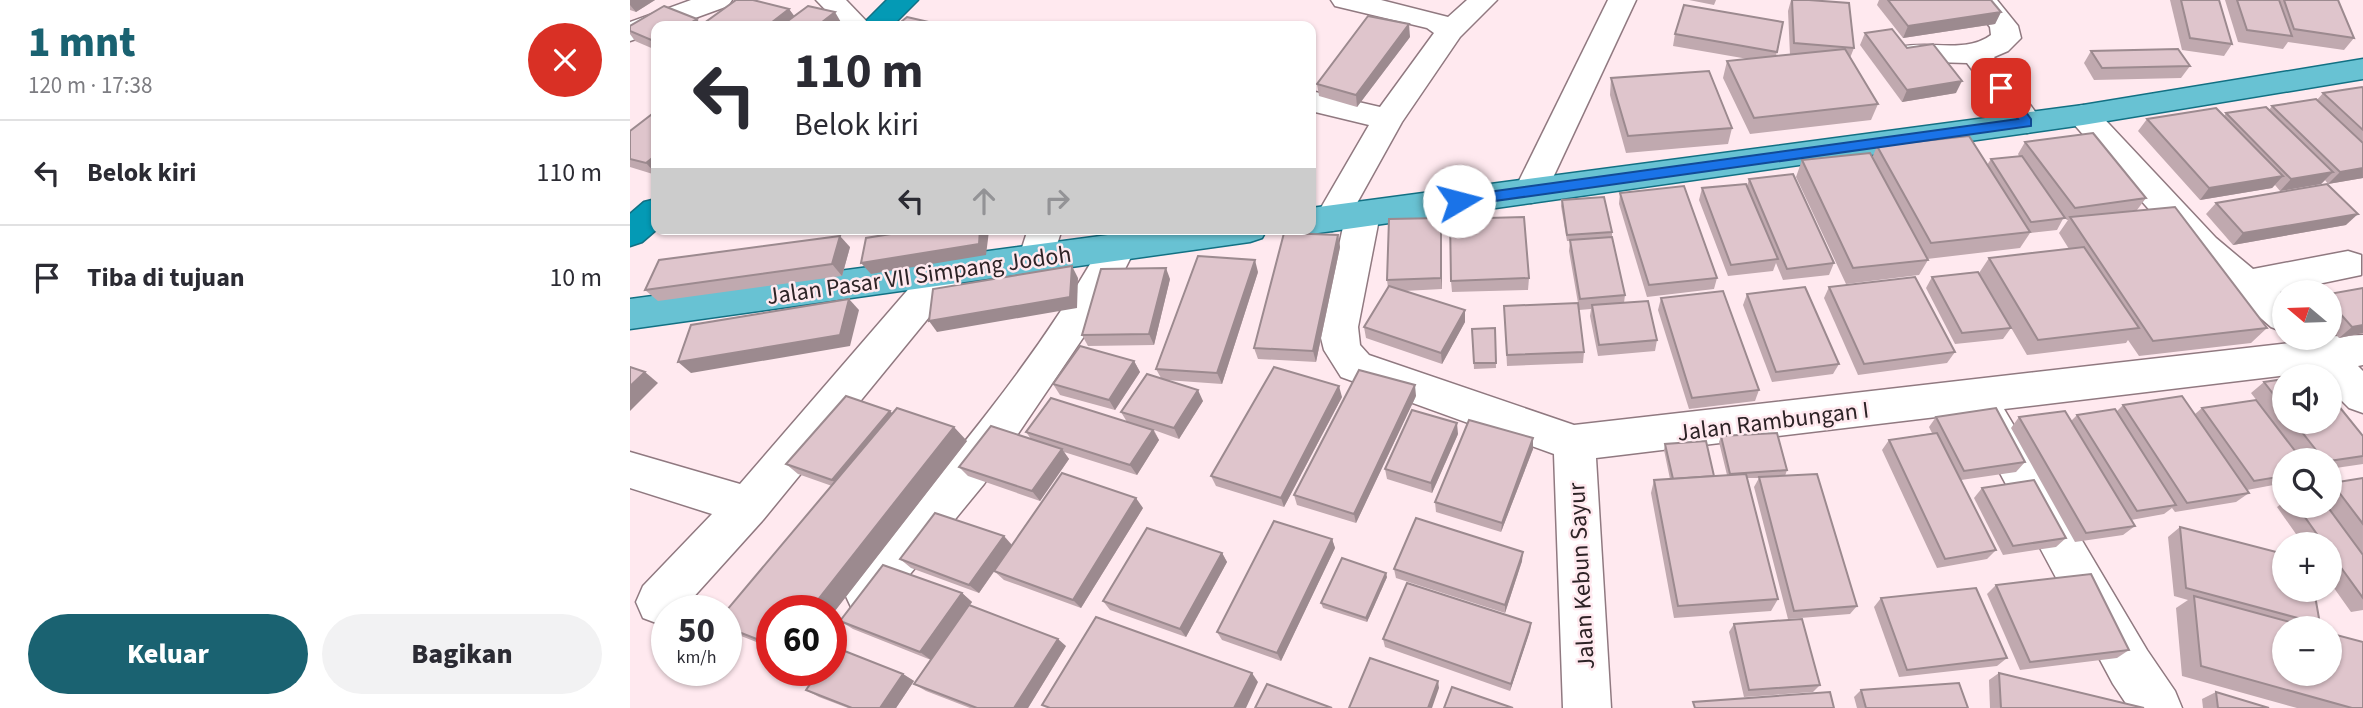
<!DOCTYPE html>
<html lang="id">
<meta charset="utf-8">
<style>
body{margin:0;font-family:"Source Sans 3",sans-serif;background:#f2f2f3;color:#2b2b33;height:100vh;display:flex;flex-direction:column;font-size:26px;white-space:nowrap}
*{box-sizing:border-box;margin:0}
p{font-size:23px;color:#7c7c81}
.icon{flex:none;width:38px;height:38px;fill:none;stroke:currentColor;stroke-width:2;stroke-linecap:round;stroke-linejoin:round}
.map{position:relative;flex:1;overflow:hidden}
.drawer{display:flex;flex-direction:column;background:#fff;width:630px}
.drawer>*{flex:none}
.top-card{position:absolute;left:21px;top:21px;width:665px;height:214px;border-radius:14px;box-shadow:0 2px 5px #0004;background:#fff;color:#2b2b33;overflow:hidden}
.needle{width:46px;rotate:289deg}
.fabs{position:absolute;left:1642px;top:280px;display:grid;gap:14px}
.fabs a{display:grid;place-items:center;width:70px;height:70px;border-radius:50%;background:#fff;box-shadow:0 2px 5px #0004;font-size:35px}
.speed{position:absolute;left:21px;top:595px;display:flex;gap:14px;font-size:35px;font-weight:700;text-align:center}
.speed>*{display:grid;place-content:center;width:91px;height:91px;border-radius:50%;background:#fff;box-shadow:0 2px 5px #0004;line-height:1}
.speed small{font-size:18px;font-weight:400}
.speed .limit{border:10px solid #d22;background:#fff;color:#111}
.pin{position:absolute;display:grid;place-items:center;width:60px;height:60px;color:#fff;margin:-30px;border-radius:14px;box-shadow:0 4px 10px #0006}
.me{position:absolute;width:77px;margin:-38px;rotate:82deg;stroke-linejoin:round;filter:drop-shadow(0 0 5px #0008)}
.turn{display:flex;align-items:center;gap:24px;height:147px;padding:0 28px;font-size:32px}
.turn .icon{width:91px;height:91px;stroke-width:2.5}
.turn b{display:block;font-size:49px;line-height:60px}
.lanes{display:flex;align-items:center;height:66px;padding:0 28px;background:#0003;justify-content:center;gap:35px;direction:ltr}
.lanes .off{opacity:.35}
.round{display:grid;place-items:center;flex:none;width:74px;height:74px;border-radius:37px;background:#f2f2f3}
.overview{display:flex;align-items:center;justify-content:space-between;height:119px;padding:0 28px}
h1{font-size:42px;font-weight:800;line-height:52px;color:#1a6271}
.cta{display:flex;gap:14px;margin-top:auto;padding:14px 28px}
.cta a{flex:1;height:80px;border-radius:42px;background:#1a6271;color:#fff;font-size:28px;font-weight:800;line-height:80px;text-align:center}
.cta a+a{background:#f2f2f3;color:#2b2b33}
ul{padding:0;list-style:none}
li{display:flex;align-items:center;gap:21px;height:105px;padding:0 28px;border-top:2px solid #e1e1e2}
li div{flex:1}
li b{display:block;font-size:26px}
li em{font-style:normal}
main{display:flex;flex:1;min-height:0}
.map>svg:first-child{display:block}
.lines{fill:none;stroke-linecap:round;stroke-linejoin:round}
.minor-casing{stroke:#907980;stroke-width:3}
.major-casing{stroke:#127083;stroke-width:3}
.highway-casing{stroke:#127083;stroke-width:3}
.minor{fill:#fff;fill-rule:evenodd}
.major{fill:#68c2d3;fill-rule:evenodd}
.highway{fill:#049ab5;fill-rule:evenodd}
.wall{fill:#c0a9af}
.shaded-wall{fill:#9c8a8f}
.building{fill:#dfc5cc;stroke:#9c8a8f;stroke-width:2}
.route{fill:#1a73e8;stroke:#114b97;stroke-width:2}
.labels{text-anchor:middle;stroke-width:5;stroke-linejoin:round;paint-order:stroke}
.street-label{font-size:24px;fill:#2d2326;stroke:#ffe9ef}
</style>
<main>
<section class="drawer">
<div class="overview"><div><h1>1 mnt</h1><p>120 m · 17:38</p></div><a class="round" style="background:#d93025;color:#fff"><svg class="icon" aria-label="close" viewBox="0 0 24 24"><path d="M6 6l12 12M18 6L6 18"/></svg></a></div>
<ul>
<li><svg class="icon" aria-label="left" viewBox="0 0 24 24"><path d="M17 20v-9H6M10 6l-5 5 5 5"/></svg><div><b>Belok kiri</b></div><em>110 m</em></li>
<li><svg class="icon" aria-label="arrive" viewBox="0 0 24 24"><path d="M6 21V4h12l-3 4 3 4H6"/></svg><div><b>Tiba di tujuan</b></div><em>10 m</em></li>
</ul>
<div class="cta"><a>Keluar</a><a>Bagikan</a></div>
</section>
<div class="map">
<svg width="1733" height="708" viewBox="0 0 1733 708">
<rect width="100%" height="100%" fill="#ffe9ef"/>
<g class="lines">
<g class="minor-casing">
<g id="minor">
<path d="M61,0H102L98,6L43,26H26V32L0,41V22Z"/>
<path d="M186,0H216L241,26H211Z"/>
<path d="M701,0H751L818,17L837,0H867L830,37L772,122L727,203L745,205L750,214L728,327L730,345L739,355L944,425L1660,343L1663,338L1733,335V365L1728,366L1733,371V413L1719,408L1699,388V376H1687L1682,372L1374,409L1517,650L1545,691L1552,708H1499L1483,684L1349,434L1343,422L1348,412L966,458L981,708H933L924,454L711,377L694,350L690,334L713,227L702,231L690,227L685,218L739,125L681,111V91L750,107L804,33L797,28L705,6Z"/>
<path d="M978,0H1006L913,199L901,203L889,199L884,191Z"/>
<path d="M1338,0H1367L1388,26L1391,38L1378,51L1364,57L1413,122L1408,129L1397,133L1386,129L1337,63L1270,61L1266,54L1270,47C1299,40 1336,54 1361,35L1360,27Z"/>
<path d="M1453,105L1464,108L1586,238L1623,269L1718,251L1731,255V275L1650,292L1654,295V332L1641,327L1560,256L1442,122L1437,115L1442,108Z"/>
<path d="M398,229H432L419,269L406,273L393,269L388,260Z"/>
<path d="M488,234L501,238L506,247L482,295L354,484L253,607L237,614L221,607L214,592L221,577C313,470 407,361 475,238Z"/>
<path d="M314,259L327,263L332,273L327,283L133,520L51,611H37V621L29,624L13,618L6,602L13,586L82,514L0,488V452L110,484L301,263Z"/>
</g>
</g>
<g class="major-casing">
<g id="major">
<path d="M1733,59V79L1453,125L681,234L668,229H681V208L1453,105Z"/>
<path d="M523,229H637L632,238L620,242L0,329V299Z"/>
</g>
</g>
<g class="highway-casing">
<g id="highway">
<path d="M257,0H288L262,26H231Z"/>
<path d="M26,199L27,229L12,242L0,246V214L14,202Z"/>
</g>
</g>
<use href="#minor" class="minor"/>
<use href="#major" class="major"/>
<use href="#highway" class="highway"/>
</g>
<g class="wall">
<path d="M0,0H25L6,12L0,10Z"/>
<path d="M1059,0H1086L1084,5Z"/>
<path d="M1161,0L1224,48L1220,58L1248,104L1241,120L1120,134L1093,78L1097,61L1118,59L1043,46L1045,34L1153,22L1146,56L1160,55L1158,11Z"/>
<path d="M1249,0H1361L1371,12L1365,24L1273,38L1247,5Z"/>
<path d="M1540,0H1589L1602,44L1594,56L1552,50Z"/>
<path d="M1595,0H1708L1724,38L1714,50L1658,42L1653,49L1608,42Z"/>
<path d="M159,9L164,16L212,24L210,26H26V50L5,41L0,34V26L67,19L71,25Z"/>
<path d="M1235,33L1277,48L1326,93L1272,102L1230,45Z"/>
<path d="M780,37L727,107L689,96L687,84Z"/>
<path d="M1461,51L1560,66L1551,78L1464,80L1454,63Z"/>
<path d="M981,78L1102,128L1098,144L996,153L980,95Z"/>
<path d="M1733,88V178L1698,184L1695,180L1691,184L1650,191L1645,185L1642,188L1570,200L1508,131L1517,119L1594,116L1596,113L1639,110L1642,106L1687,100L1693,93Z"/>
<path d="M26,111V175L0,167V131Z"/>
<path d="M1395,142L1516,198L1507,210L1493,212L1637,328L1621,343L1509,356L1498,340L1496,343L1397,355L1349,273L1359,258L1439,249L1429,233L1438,220H1437L1434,217L1427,230L1400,233L1390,248L1297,259L1298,260L1289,275L1216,284L1166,177L1172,160L1242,158L1247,146L1357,165L1361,159L1389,156L1388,154Z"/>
<path d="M1119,179L1204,263L1199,275L1153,280L1146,263L1143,271L1098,276L1069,200L1072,188L1117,186Z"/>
<path d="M990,193L1087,278L1084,289L1017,297L989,204Z"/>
<path d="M932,200L982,232V237L995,295L994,303L1027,340L1025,351L968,356L960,316L961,309L949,310L954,352L953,363L877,366L874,306L948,303L939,251L940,241H937L931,206Z"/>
<path d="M1586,203L1716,225L1603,245L1576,214Z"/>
<path d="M178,229H198L193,234Z"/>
<path d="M812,229V289L774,291L835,310V322L812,364L736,338L734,327L758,288L757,280Z"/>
<path d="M708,235L710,247L686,362L628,359L624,348Z"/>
<path d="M220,247L212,276L28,301L15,290Z"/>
<path d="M628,272L592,384L536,380L573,401L549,439L524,430L529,440L507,475L434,452L439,459L410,501L338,476L329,467L401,439L396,432L497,422L491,412L531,378L526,369Z"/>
<path d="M1302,277L1381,328L1373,339L1325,344L1296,288Z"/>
<path d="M899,278L898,290L822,292L821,281Z"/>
<path d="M540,279L524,345L458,346L452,335Z"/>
<path d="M1199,287L1325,352L1317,363L1228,375L1194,298Z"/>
<path d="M1117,294L1209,364L1203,374L1142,382L1113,305Z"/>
<path d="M1699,294L1733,333L1709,338L1699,327Z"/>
<path d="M1031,298L1129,390L1125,401L1059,409L1028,310Z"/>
<path d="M865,328L866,368L844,369L842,329Z"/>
<path d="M504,361L510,372L485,410L430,395L423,384Z"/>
<path d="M1654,379V422H1699L1733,436V464L1699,469V460H1672L1621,393L1634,382Z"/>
<path d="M786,396L726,523L667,505L664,495Z"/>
<path d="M712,397L654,507L586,486L581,476Z"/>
<path d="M1493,405L1565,414L1572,408L1654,460V483L1617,490L1619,493L1606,502L1545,512L1542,508L1534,514L1501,520L1505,526L1493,535L1445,542L1381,428L1389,417L1441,421L1447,415L1486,412Z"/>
<path d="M260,411L263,414L337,441L201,616V611H142V648L106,634L96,629V611L202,486L168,474L156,464Z"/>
<path d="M1306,417L1395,462L1386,472L1331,480L1366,550L1357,559L1307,568L1252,450L1259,440L1302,433L1299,427Z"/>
<path d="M828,434L802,493L757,479L755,469Z"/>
<path d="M1091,436L1157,470L1155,476L1227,606L1220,614L1158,619L1124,487L1129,478H1117L1148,599L1141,611L1044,618L1021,493L1024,480L1040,479L1034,450L1035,444L1084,476L1097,475L1089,442Z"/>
<path d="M903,438V449L871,532L806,512L805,502Z"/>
<path d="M1733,478V610L1721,612L1699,581V544H1673L1647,507L1654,502V506H1699V485L1702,483Z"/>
<path d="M1352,488L1436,538L1426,547L1373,555L1344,498Z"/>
<path d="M513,508L451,608L374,580L364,571L373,559L349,593L281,568L270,559L382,545Z"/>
<path d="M1550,527L1690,624L1681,628L1733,708H1667L1552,676L1546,608L1558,600L1544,596L1538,537Z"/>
<path d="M702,539L705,548L651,661L592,640L587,632Z"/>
<path d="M592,553L597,562L556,637L480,610L473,601Z"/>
<path d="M892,561L875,613L766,578L764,569Z"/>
<path d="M757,577L737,622L693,608L691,603Z"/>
<path d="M1366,585L1499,650L1487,658L1390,670L1357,594Z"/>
<path d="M332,593L342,602L301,660L223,629L210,621Z"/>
<path d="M1251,598L1377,658L1367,666L1269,677L1244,607Z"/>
<path d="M901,623L900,631L880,691L755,647L753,639Z"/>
<path d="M1104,624L1190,685L1183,692L1114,697L1099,632Z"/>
<path d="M436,646L398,708H340L296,691L284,684Z"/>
<path d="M1369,673L1514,708H1360L1359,680Z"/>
<path d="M273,674L284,681L266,708H218L189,697L176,690Z"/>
<path d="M1231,690L1338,708H1227L1224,697Z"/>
<path d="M1586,692L1639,708H1573L1572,699Z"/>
</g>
<g class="shaded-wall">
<path d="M0,0H25L6,12L0,5Z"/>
<path d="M159,9L168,21L161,26H137Z"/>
<path d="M205,12L212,24L210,26H187Z"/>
<path d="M1371,12L1365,24L1273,38L1278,26Z"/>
<path d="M67,19L72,26H55Z"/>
<path d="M779,24L780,37L727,107L726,95Z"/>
<path d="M1332,81L1326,93L1272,102L1277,90Z"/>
<path d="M26,155V174L16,163Z"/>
<path d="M1733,168V178L1698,184L1710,172Z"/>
<path d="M1703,172L1691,184L1650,191L1661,179Z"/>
<path d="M1653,176L1642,188L1570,200L1579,188Z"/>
<path d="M1728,214L1716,225L1603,245L1613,233Z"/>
<path d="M811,218L812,229V289L811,278Z"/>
<path d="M189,229H198L193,234Z"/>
<path d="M350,229H357L359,231L356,255L241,274L231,263Z"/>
<path d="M708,235L710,247L686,362L683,351Z"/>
<path d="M210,236L220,247L212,276L202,264Z"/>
<path d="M625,260L628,272L592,384L587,373Z"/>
<path d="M442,266L448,278L447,308L307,332L299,321Z"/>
<path d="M536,268L540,279L524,345L519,334Z"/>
<path d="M219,299L229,310L220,346L61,373L48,362Z"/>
<path d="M835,310V322L812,364L811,353Z"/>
<path d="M1733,325V333L1709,338L1722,327Z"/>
<path d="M504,361L510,372L485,410L479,400Z"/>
<path d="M15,372L28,383L0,411V386Z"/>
<path d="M785,385L786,396L726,523L724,514Z"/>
<path d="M709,386L712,397L654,507L651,498Z"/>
<path d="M568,390L573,401L549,439L544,428Z"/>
<path d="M260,411L270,422L213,490L202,480Z"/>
<path d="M827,423L828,434L802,493L801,483Z"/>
<path d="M324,427L337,441L201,616V611H179Z"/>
<path d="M523,430L529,440L507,475L500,465Z"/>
<path d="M903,438V449L871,532L872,523Z"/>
<path d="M432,449L439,459L410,501L402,491Z"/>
<path d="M506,498L513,508L451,608L443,600Z"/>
<path d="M374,536L382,545L349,593L339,585Z"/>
<path d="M702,539L705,548L651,661L647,653Z"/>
<path d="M893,552L892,561L875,613V605Z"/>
<path d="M592,553L597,562L556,637L550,629Z"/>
<path d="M756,573L757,577L737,622L736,618Z"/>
<path d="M332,593L342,602L301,660L290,652Z"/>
<path d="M901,623L900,631L880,691L881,684Z"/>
<path d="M428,639L436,646L398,708H384Z"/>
<path d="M622,673L628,682L616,708H604Z"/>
<path d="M273,674L284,681L266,708H250Z"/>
<path d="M808,681L809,688L802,708H798Z"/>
</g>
<g class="building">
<path d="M106,0H123L159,9L137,26H70Z"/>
<path d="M1162,0H1179L1219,3L1224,48L1164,43Z"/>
<path d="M1258,0H1361L1371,12L1278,26Z"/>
<path d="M1551,0H1589L1602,44L1560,38Z"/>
<path d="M1607,0H1649L1662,36L1617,30Z"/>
<path d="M1654,0H1708L1724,38L1664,29Z"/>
<path d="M1054,5L1153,22L1147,52L1045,34Z"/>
<path d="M34,6L67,19L55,26H26V42L0,31V26Z"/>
<path d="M178,6L205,12L187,26H151Z"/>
<path d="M738,16L779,24L726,95L687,84Z"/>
<path d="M277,17L316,26H266Z"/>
<path d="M561,23L574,26H559Z"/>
<path d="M1262,29L1277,48L1303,44L1332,81L1277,90L1235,33Z"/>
<path d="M1215,49L1248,104L1124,118L1097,61Z"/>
<path d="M1548,49L1560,66L1472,68L1461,51Z"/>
<path d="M1079,71L1102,128L998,136L981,78Z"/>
<path d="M1732,87L1733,88V130L1693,93Z"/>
<path d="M1686,99L1733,143V168L1710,172L1642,106Z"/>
<path d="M1636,107L1703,172L1661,179L1596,113Z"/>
<path d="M1586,108L1653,176L1579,188L1517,119Z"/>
<path d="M26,111V155L16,163L0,159V131Z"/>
<path d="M1463,133L1516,198L1445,208L1395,142Z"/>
<path d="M1339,136L1400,232L1301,243L1247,146Z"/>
<path d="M1240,153L1298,260L1223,268L1172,160Z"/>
<path d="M1392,156L1435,218L1401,222L1361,159Z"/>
<path d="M1163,174L1204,263L1157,269L1119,179Z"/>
<path d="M1116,184L1148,259L1101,265L1072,188Z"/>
<path d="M1697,184L1728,214L1613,233L1586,203Z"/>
<path d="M1054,186L1087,278L1019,285L990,193Z"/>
<path d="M974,197L982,232L937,235L932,200Z"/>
<path d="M1545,207L1637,328L1523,341L1440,217Z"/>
<path d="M894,217L899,278L821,281L820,219Z"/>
<path d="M811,218V278L757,280L759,219Z"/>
<path d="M292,229H350L349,244L231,263L236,238Z"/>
<path d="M654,233L708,235L683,351L624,348Z"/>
<path d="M210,236L202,264L15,290L29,260Z"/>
<path d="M982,237L995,295L950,299L940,240Z"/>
<path d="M1454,247L1509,328L1408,340L1359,258Z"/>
<path d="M568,256L625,260L587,373L526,369Z"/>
<path d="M442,266L440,297L299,321L303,289Z"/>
<path d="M536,268L519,334L452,335L471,269Z"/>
<path d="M1348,272L1381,328L1332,333L1302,277Z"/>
<path d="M1285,277L1325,352L1234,364L1199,287Z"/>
<path d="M759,286L835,310L811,353L734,327Z"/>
<path d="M1175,287L1209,364L1146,372L1117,294Z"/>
<path d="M1733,288V325L1722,327L1699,301V294Z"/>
<path d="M1093,291L1129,390L1062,398L1031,298Z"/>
<path d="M219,299L210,335L48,362L61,325Z"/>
<path d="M1018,301L1027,340L969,345L962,305Z"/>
<path d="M948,303L954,352L877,355L874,306Z"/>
<path d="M865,328L866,363H844L842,329Z"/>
<path d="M450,346L504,361L479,400L423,384Z"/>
<path d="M0,367L15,372L0,386Z"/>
<path d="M644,367L709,386L651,498L581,476Z"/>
<path d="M729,370L785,385L724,514L664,495Z"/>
<path d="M517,374L568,390L544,428L491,412Z"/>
<path d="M1654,379V408L1634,382Z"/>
<path d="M1699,394L1733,436V456L1699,461V460H1694L1664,422H1699Z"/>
<path d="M216,396L260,411L202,480L156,464Z"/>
<path d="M1552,396L1619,493L1557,503L1493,405Z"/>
<path d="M421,398L523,430L500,465L396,432Z"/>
<path d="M1626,400L1672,460H1654V476L1624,481L1572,408Z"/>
<path d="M267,408L324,427L179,611H142V645L96,627V611Z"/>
<path d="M1366,408L1395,462L1334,471L1306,417Z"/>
<path d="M1485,409L1546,505L1507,511L1447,415Z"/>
<path d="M782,410L827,423L801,483L755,469Z"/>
<path d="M1435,411L1505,526L1456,533L1389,417Z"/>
<path d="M839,420L903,438L872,523L805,502Z"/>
<path d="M361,426L432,449L402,491L329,467Z"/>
<path d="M1147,433L1157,470L1100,474L1091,436Z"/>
<path d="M1307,433L1366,550L1315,559L1259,440Z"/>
<path d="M1076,441L1084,476L1043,479L1035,444Z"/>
<path d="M432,473L506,498L443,600L364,571Z"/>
<path d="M1116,474L1148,599L1048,606L1024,480Z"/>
<path d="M1187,474L1227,606L1164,611L1129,477Z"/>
<path d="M1733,478V524L1702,483Z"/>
<path d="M1404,480L1436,538L1383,546L1352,488Z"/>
<path d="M1667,506H1697L1733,555V598L1699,551V544H1694Z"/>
<path d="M305,513L374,536L339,585L270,559Z"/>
<path d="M786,518L893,552L875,605L764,569Z"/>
<path d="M644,521L702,539L647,653L587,632Z"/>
<path d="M1550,527L1654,554V590H1684L1690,624L1556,588Z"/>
<path d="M517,528L592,553L550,629L473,601Z"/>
<path d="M712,558L756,573L736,618L691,603Z"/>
<path d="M253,565L332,593L290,652L210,621Z"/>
<path d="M1461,574L1499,650L1400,662L1366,585Z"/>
<path d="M777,583L901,623L881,684L753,639Z"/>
<path d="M1346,588L1377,658L1277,670L1251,598Z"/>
<path d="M1564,596L1682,628H1654V674H1699V633L1733,642V708H1722L1571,666Z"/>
<path d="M339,605L428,639L384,708H347L284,684Z"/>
<path d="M466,617L622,673L604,708H420L412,705Z"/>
<path d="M1172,619L1190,685L1119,690L1104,624Z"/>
<path d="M207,648L273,674L250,708H222L176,690L190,670H201V656Z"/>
<path d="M740,658L808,681L798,708H719Z"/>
<path d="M1369,673L1514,708H1371Z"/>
<path d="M1329,683L1338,708H1236L1231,690Z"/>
<path d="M637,684L702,708H625Z"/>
<path d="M822,687L883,708H814Z"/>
<path d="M1200,692L1204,708H1065L1063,702Z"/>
<path d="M1586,692L1639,708H1588Z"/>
</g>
<path class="route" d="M1367,85H1376L1401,119V126L829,206L822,201L829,196L1388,119L1365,88Z"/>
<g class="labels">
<g class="street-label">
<text transform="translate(289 275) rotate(-8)" y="8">Jalan Pasar VII Simpang Jodoh</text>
<text transform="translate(1143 421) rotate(-7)" y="8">Jalan Rambungan I</text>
<text transform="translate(951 576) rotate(-93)" y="8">Jalan Kebun Sayur</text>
</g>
</g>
</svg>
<div class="fabs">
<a><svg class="needle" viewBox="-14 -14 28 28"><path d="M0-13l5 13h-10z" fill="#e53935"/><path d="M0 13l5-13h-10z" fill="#7c7c81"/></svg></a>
<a><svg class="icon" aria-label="sound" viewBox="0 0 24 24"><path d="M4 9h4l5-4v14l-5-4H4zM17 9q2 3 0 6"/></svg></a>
<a><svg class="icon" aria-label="search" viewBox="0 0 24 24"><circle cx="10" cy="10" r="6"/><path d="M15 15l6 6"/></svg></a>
<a>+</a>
<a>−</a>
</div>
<div class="speed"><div>50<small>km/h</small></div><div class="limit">60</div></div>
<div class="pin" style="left:1371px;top:88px;background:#d93025"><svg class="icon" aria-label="arrive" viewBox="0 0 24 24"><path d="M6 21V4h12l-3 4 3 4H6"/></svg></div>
<svg class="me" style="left:829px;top:201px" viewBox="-20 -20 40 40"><circle r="19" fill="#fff"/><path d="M0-13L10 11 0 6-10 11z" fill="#1a73e8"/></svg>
<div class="top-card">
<div class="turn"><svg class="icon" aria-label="left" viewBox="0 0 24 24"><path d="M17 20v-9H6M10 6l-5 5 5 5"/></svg><div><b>110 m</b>Belok kiri</div></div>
<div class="lanes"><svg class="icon" aria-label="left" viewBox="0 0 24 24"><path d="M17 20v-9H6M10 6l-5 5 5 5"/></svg><svg class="icon off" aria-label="ahead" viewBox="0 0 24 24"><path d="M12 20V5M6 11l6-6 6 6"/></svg><svg class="icon off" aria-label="right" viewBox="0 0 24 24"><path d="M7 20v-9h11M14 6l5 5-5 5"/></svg></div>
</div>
</div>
</main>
